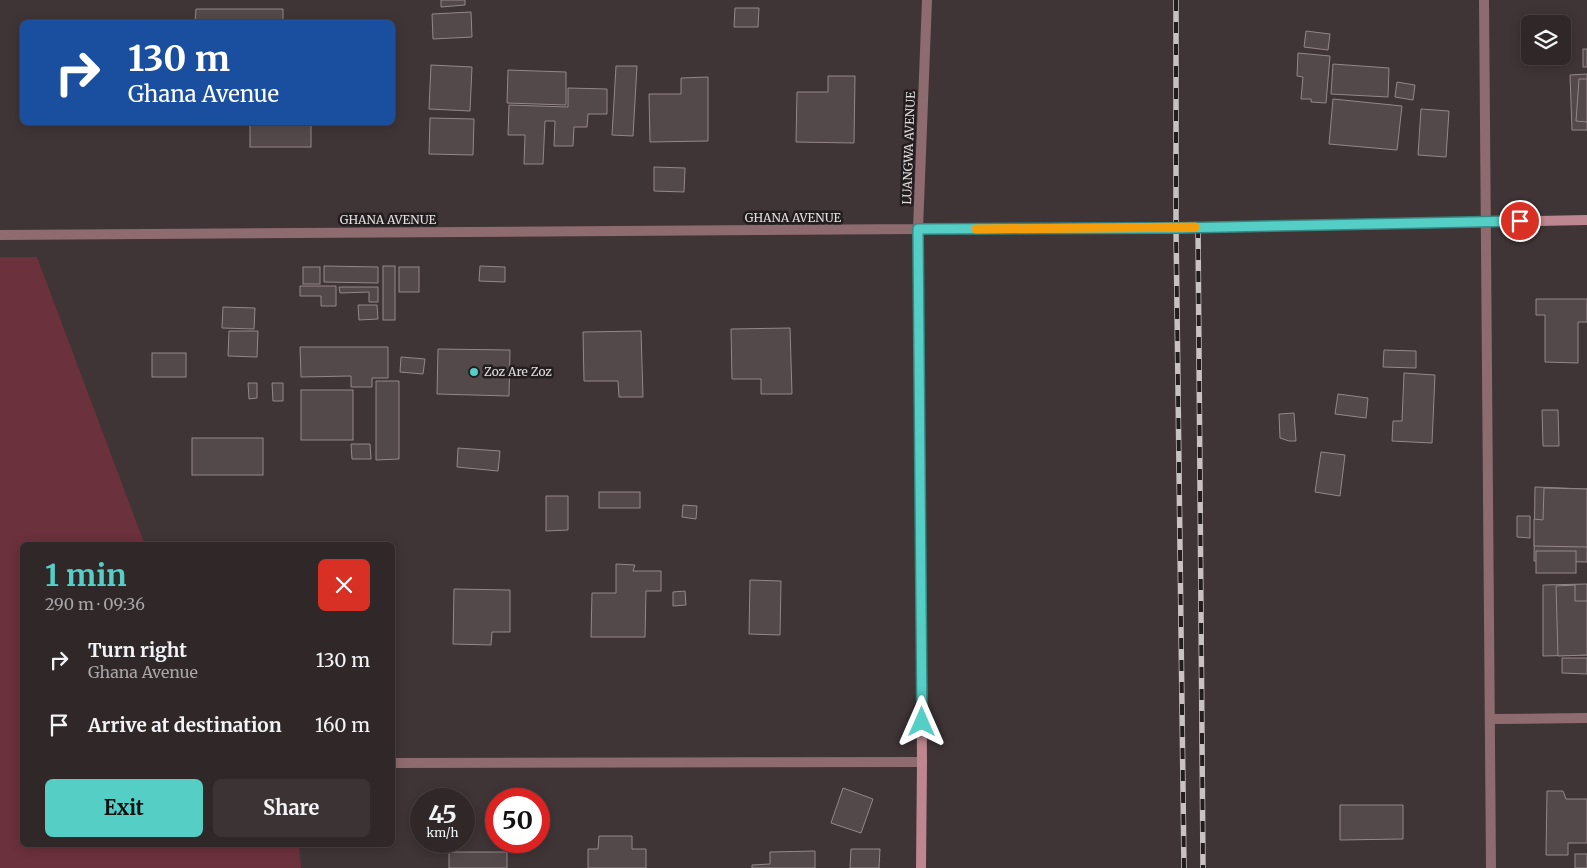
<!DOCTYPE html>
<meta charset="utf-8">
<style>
body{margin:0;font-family:Merriweather,serif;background:#3b3334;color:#f1f3f6;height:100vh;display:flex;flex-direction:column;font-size:19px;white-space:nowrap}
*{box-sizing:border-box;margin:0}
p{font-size:16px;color:#a7a5a8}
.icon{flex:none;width:28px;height:28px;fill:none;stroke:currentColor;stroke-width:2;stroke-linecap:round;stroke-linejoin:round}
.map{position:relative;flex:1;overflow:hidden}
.details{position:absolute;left:20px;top:542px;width:375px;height:305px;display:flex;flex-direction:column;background:#2f2728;border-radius:8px;box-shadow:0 2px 12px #0003,0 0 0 1px #4a4445}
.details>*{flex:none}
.hud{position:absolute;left:20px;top:20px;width:375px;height:105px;border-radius:8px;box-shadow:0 2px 12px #0003,0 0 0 1px #4a4445;background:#1a4fa0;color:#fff;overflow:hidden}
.controls{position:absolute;left:1521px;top:15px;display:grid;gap:10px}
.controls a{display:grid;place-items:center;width:50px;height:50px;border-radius:8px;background:#2f2728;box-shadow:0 2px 12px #0003,0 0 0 1px #4a4445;font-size:25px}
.speed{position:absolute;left:410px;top:788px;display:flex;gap:10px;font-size:25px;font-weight:700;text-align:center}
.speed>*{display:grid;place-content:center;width:65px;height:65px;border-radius:50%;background:#2f2728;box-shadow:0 2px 12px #0003,0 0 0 1px #4a4445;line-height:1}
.speed small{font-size:12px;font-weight:400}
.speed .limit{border:8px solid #d22;background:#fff;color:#111}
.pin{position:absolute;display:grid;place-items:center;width:42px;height:42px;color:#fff;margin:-21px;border:2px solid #fff;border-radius:50%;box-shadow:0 1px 5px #0007}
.me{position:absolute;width:55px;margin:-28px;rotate:0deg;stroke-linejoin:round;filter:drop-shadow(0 0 4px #0008)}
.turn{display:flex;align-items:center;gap:18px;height:105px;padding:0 25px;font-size:22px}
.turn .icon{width:65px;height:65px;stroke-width:2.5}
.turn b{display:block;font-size:35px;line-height:42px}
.round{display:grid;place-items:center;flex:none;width:52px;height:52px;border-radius:8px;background:#3b3334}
.head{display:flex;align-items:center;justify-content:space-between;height:85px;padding:0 25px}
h1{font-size:30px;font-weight:700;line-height:38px;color:#55cec6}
.cta{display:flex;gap:10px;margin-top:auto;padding:10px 25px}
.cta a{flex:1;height:58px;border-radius:8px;background:#55cec6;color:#111;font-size:20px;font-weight:700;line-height:58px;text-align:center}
.cta a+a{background:#3b3334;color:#f1f3f6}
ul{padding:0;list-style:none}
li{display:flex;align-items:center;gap:15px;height:65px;padding:0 25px}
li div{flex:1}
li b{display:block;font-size:19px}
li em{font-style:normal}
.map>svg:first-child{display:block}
.green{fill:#6b313c}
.building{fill:#54494a;stroke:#938789}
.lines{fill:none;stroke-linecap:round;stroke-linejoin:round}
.minor{stroke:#8e6b6f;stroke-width:10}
.secondary{stroke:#be868e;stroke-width:10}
.rail-casing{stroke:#c9c2c2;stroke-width:5.5}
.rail{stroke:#221d1e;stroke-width:4;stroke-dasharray:11;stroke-linecap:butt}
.route-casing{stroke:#378681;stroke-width:12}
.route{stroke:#55cec6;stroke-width:9}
.slow{stroke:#f59e0b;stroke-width:9}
.poi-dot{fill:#55cec6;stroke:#221d1e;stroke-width:2}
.labels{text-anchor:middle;stroke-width:5;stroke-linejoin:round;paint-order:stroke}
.street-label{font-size:12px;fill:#e3dddd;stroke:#221d1e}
.poi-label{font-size:12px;fill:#e3dddd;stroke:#221d1e;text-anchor:start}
</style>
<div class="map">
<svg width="1587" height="868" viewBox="0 0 1587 868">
<rect width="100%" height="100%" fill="#3f3436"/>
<path class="green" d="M0,257H37L145,545H22V845H299L301,868H0Z"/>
<g class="building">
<path d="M441,0H465V5L441,7Z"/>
<path d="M735,8H759L758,27H734Z"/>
<path d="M196,9H283V22H195Z"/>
<path d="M471,12L472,37L433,39L432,14Z"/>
<path d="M1306,31L1330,34L1328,50L1304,47Z"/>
<rect x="1583" y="49" width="4" height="18"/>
<path d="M1298,53L1330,56L1326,103L1311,102V99H1301L1303,77L1297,76Z"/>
<path d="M1333,64L1389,68L1388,97L1331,94Z"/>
<path d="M431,65L472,67L470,111L429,109Z"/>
<path d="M616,66H637L633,136L612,135Z"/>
<path d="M508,70L566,72V105L507,103Z"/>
<path d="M1587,74V130H1572L1570,75Z"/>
<path d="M828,76H855L854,143L796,142L797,92H828Z"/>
<path d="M708,77V141L650,142L649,94H681V78Z"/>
<path d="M1579,79H1587V122L1576,121Z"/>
<path d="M1397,82L1415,85L1413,100L1395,97Z"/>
<path d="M568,88L607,89V114H588L587,127H574L573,146H554L555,121H545L543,164H524L525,135H508L509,105L568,107Z"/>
<path d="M1333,99L1402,106L1397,150L1329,144Z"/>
<path d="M1421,109L1449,111L1446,157L1418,155Z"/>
<path d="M430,118L474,119L473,155L429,154Z"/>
<rect x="250" y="122" width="61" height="25"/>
<path d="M654,167L685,168L684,192L654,191Z"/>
<path d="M324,266L378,267V283L324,282Z"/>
<rect x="383" y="266" width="12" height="54"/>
<path d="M480,266L505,267V282L479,281Z"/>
<rect x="303" y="267" width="17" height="17"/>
<rect x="399" y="267" width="20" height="25"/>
<path d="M300,286H336V306H321V296H300Z"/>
<path d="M339,287H378V302H369V292L340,293Z"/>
<path d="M1536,299H1587V322H1578V363L1545,362V315H1536Z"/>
<path d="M358,305H377L378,319L359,320Z"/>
<path d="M223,307L255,308L254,329L222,328Z"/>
<path d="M790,328L792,394H761V379H732L731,329Z"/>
<path d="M229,331H258L257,357L228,356Z"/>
<path d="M641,331L643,397H619L618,381H584L583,332Z"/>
<path d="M300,347H388V378H372V387H351V376L301,377Z"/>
<path d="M438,349L510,350L509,396L437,394Z"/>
<path d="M1384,350L1416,351V368L1383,367Z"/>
<rect x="152" y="353" width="34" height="24"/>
<path d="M401,357L425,359L423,374L400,372Z"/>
<path d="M1404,373L1435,375L1432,443L1392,441L1393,421H1402Z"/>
<path d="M376,381H399V459L376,460Z"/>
<path d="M248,383H257V398L249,399Z"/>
<path d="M272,383H283V401H273Z"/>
<rect x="301" y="390" width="52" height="50"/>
<path d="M1338,394L1368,398L1366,418L1335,414Z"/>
<path d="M1542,410H1558L1559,446H1543Z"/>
<path d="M1294,413L1296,441H1289L1280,438L1279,414Z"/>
<rect x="192" y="438" width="71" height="37"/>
<path d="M351,444H370L371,459H352Z"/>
<path d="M458,448L500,451L498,471L457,467Z"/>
<path d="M1321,452L1345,455L1340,496L1315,492Z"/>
<path d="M1535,487L1587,489V562L1534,561Z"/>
<path d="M1544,488L1587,489V547L1534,546V519L1543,520Z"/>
<rect x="599" y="492" width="41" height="16"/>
<path d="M546,496H568V530L546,531Z"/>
<path d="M683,505L697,506L696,519L682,517Z"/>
<path d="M1517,516H1530V538L1517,537Z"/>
<rect x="1536" y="551" width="40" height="22"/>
<path d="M616,564L635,565L633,571H661V591H646L645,637H591L592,593H616Z"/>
<path d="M750,580L781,581L780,635L749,634Z"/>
<path d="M1587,584V655L1543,656V585Z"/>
<path d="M1575,585V601H1587V655L1558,656L1556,586Z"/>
<path d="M454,589L510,590V632H492L491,645L453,644Z"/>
<path d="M685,591L686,605L673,606V592Z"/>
<path d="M1562,658H1587V674L1562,673Z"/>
<path d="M843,788L873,799L861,833L831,823Z"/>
<path d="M1547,791H1563L1566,799H1587V843H1568V855H1546Z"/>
<path d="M1340,805H1403V839L1340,840Z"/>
<path d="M599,836H632V849H646V868H588V849H598Z"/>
<path d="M851,849H880L879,868H850Z"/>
<path d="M815,851V868H752V865L770,864V852Z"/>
<rect x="449" y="852" width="58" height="16"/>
<rect x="1575" y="854" width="12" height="14"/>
</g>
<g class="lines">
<g class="minor">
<path d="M1484,0L1491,868"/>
<path d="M0,235L918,229L927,0"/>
<path d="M1490,719L1587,718"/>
<path d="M392,763L922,762"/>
</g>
<path class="secondary" d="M921,868L922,762L918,229L1176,228L1587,220"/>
<g class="rail-casing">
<g id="rail">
<path d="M1176,0V228L1184,868"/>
<path d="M1198,227L1203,868"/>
</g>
</g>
<use href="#rail" class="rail"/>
</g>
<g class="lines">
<g class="route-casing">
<path id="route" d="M922,722L918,229L1176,228L1520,221"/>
</g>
<use href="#route" class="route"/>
<path class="slow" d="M976,229L1195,227"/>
</g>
<circle class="poi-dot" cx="474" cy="372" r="5"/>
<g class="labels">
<g class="street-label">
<text transform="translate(909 148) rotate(-88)" y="4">LUANGWA AVENUE</text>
<text x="793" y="222">GHANA AVENUE</text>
<text x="388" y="224">GHANA AVENUE</text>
</g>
<g class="poi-label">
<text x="484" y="376">Zoz Are Zoz</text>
</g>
</g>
</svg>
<div class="controls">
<a><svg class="icon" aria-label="layers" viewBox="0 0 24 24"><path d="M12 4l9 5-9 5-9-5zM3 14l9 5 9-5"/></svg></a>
</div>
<div class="speed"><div>45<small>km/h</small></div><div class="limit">50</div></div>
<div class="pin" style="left:1520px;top:221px;background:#d93025"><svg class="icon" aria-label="arrive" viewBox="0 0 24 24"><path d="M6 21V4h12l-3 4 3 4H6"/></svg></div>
<svg class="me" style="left:922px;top:722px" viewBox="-20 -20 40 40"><path d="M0-17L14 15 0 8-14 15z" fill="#55cec6" stroke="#fff" stroke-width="4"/></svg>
<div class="hud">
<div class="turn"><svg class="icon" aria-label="right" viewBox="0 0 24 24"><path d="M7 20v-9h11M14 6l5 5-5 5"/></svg><div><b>130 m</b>Ghana Avenue</div></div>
</div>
<section class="details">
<div class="head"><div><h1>1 min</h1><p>290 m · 09:36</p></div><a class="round" style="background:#d93025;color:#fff"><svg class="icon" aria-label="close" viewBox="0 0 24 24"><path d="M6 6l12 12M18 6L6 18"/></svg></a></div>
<ul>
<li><svg class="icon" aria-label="right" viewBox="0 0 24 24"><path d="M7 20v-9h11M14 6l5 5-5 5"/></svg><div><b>Turn right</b><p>Ghana Avenue</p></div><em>130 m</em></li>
<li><svg class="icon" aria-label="arrive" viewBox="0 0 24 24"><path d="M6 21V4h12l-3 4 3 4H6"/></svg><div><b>Arrive at destination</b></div><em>160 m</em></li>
</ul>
<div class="cta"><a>Exit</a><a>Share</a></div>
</section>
</div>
